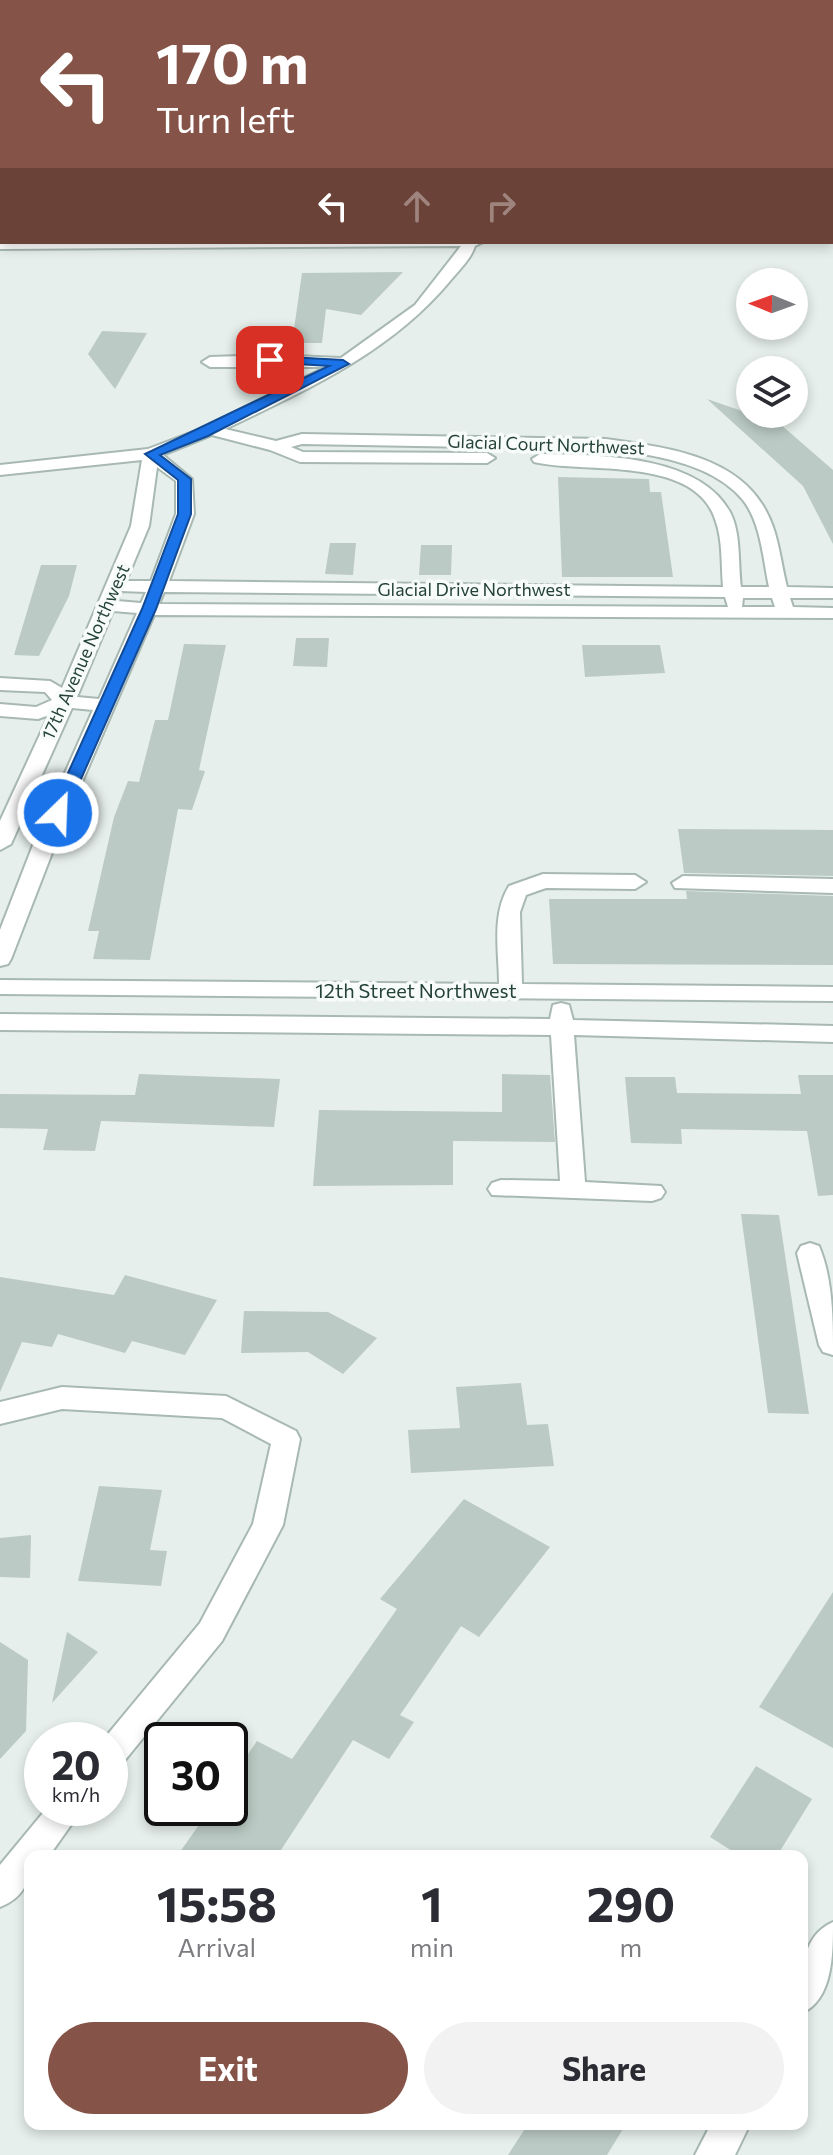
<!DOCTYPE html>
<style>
body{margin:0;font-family:Commissioner,sans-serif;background:#f2f2f3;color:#2b2b33;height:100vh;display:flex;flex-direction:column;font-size:30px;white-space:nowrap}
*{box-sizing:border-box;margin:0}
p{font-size:26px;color:#7c7c81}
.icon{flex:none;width:44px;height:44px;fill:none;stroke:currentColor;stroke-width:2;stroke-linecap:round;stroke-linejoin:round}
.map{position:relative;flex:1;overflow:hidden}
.drawer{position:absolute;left:24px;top:1850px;width:784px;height:280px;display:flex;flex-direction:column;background:#fff;border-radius:16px;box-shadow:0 4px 12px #0003}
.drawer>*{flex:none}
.banner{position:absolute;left:0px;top:0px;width:834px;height:244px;box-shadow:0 4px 12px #0003;background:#855347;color:#fff;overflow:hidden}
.needle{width:52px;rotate:271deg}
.buttons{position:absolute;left:736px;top:268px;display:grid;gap:16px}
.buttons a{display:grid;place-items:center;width:72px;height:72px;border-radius:50%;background:#fff;box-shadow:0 4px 12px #0003;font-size:40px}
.speed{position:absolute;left:24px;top:1722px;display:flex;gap:16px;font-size:40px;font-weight:700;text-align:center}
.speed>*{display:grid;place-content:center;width:104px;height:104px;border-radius:50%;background:#fff;box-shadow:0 4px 12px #0003;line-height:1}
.speed small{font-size:20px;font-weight:400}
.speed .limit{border:4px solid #111;border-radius:12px;background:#fff;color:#111}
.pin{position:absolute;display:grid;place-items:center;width:68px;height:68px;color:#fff;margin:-34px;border-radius:16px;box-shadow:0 4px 12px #0006}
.me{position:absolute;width:88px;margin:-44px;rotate:24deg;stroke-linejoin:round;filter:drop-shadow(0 0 6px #0008)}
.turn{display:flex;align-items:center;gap:28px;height:168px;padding:0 24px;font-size:36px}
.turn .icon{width:104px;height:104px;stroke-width:2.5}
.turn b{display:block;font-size:56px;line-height:68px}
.lanes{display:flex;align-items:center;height:76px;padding:0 24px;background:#0003;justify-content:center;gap:40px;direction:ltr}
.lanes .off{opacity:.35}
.eta{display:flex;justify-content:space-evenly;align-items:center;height:136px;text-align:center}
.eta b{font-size:48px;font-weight:700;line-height:56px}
.button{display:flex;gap:16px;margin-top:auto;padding:16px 24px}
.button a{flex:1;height:92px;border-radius:48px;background:#855347;color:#fff;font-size:32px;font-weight:700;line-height:92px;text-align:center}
.button a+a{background:#f2f2f3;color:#2b2b33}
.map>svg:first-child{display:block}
.built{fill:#d4dfda}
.building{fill:#bbcac4}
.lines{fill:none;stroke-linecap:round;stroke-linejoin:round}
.minor-casing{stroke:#a8b8b2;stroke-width:4}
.path{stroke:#86b3a5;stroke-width:3;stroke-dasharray:2 3;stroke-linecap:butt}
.minor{fill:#fff;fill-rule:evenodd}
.route{fill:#1a73e8;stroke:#114b97;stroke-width:2}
.labels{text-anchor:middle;stroke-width:7;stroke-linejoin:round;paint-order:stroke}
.far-street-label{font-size:18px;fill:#24423a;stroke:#f7fbf9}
.street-label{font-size:20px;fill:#24423a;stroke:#f7fbf9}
</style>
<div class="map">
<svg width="833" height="2155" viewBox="0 0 833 2155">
<rect width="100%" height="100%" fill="#e6efeb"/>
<path class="built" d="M555,0H833V101L832,2Z"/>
<g class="building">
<path d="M403,272L361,315L326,309L322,343H292L302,273Z"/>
<path d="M102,331L147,333L115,389L88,354Z"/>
<path d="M707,399L780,424L833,470V544L803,486Z"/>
<path d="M558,477L649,479L650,492H661L673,577H562Z"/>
<path d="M330,543H356L353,575L325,574Z"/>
<path d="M421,545H452L451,575H419Z"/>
<path d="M41,565H77L69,596L39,656L14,655Z"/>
<path d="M296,638H329L327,667L293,666Z"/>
<path d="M184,644L226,645L199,770L205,771L192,810L178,809L150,960L93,959L99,931H88L114,817L128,781L139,782L155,720H168Z"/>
<path d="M582,645H660L665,673L585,677Z"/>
<path d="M678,829L833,830V876L684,873Z"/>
<path d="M686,891L833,896V965L553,964L549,899H687Z"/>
<path d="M139,1074L280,1079L274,1127L101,1121L95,1151L43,1150L48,1129L0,1128V1094L135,1095Z"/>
<path d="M502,1074L550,1075L555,1142L453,1141V1185L313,1186L319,1110L502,1112Z"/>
<path d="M798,1075H833V1195L818,1196L807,1131L681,1129L682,1144L631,1143L625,1077H675L677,1093L801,1094Z"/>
<path d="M741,1214L779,1215L809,1414L768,1413Z"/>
<path d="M125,1275L217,1300L185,1355L132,1341L125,1353L58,1334L52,1347L22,1342L0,1392V1277L114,1295Z"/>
<path d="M244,1311L328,1312L377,1338L343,1374L308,1352L241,1353Z"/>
<path d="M521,1383L527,1425L548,1424L554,1466L411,1473L408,1430L460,1428L456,1387Z"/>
<path d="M99,1486L162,1490L150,1550L167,1551L161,1586L78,1581Z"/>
<path d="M464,1499L550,1547L479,1637L461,1626L400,1715L414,1722L389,1759L353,1740L277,1856H177L211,1808H230V1780L257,1741L292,1759L397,1609L380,1599Z"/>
<path d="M31,1535L30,1578L0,1577V1538Z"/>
<path d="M833,1592V1748L759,1707Z"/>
<path d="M67,1632L98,1652L52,1703Z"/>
<path d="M0,1642L28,1660L26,1731L0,1759Z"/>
<path d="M756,1766L812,1799L777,1856H740L710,1837Z"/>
<path d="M528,2124H626L607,2155H508Z"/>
</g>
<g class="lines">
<g class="minor-casing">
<g id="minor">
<path d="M411,0H425L426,2H412Z"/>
<rect x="0" y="76" width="2" height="8"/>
<rect x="832" y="103" width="1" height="8"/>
<rect x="0" y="156" width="2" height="8"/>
<rect x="832" y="209" width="1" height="8"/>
<path d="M0,241L483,242L475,246C471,259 459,270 450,281C391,352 307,390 225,429L276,441L302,434L606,439C664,447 740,455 768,515C779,537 781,564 787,587L833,588V598H790L793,607L833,608V618L154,615L57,840L11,959L8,964L0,966V930L35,840L93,710L72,708L11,844L0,850V821L49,715L38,719L0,716V704L36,707L52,700L45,692L0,690V678L50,681L62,688L131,526L142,460L0,475V465L148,449L198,430L326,367H210L202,362L210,357L270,355L341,358L415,305L461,246L0,249ZM212,435L270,450L300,462L487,463L495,458L487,453L303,452L291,447L302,444C360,445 417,446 474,447C546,448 693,438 743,500C761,523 763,559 769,587H741C738,564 741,535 731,514C701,454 597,455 540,454L532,459L534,462C582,474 694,455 715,519C723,540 721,564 723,587L169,581L194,514L192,479L163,455ZM157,467L176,481V514L151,581H126L149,526ZM121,591L146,592L141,603L117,601ZM164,592L725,597L728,607L159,604ZM743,598H772L775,607H742ZM113,611L137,613L99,699L77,697Z"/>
<path d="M543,874L635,875L646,882L635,889L546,888L526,895L520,912L522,984L833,987V1001L0,994V980L499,984C499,952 491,915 509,886Z"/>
<path d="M683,876L833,879V893L675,888L672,883Z"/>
<path d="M561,1003L569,1005L573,1020L833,1026V1042L574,1035L585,1182L661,1186L665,1192L661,1198L652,1201L492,1195L488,1189L492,1183L501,1180L560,1181L551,1035L0,1030V1014L550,1019L553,1005Z"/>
<path d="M810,1243L819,1246C833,1279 833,1320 833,1355L823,1352L819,1345L797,1253L801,1246Z"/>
<path d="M62,1387L226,1396L296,1431L300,1439L283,1525L222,1641L121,1765L110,1770V1740H103L200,1623L253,1524L271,1444L222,1418L62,1409L0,1424V1402Z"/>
<path d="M47,1808H83L49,1856H30C30,1881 25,1897 0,1907V1865Z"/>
<path d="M833,1922C833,1954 833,1999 802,2013C802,1981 798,1937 833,1922Z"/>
<path d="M711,2124H750L735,2155H695Z"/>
</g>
</g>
<path class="path" d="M374,2L385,0"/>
<use href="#minor" class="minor"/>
</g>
<path class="route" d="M270,356L343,360L349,364L208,436L160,455L191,479V514L156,609L66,813L63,816H52L50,813L142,609L178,514V480L145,454L329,366L266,362L264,360Z"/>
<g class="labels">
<g class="far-street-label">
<text transform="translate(546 445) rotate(2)" y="6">Glacial Court Northwest</text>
<text x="474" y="596">Glacial Drive Northwest</text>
<text transform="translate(86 652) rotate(-66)" y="6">17th Avenue Northwest</text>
</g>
<g class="street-label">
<text x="416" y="998">12th Street Northwest</text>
</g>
</g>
</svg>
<div class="buttons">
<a><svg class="needle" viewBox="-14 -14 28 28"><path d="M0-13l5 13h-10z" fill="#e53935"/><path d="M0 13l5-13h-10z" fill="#7c7c81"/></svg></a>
<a><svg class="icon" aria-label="layers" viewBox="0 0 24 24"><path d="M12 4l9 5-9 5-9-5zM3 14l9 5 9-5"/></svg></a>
</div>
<div class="speed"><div>20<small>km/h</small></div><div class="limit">30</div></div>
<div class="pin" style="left:270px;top:360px;background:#d93025"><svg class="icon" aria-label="arrive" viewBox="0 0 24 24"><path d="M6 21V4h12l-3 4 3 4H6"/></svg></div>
<svg class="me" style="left:58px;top:813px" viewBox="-20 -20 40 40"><circle r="17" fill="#1a73e8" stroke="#fff" stroke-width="3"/><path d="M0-11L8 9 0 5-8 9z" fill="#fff"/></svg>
<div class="banner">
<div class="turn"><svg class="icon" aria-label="left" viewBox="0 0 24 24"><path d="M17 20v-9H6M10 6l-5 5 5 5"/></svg><div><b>170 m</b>Turn left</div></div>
<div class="lanes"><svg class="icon" aria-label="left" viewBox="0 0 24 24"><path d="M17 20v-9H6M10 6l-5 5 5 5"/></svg><svg class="icon off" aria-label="ahead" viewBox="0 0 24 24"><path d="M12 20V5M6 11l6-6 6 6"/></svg><svg class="icon off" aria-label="right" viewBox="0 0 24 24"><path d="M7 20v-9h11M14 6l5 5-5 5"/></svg></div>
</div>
<section class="drawer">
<div class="eta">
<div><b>15:58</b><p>Arrival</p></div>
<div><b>1</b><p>min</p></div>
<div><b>290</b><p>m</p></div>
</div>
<div class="button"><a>Exit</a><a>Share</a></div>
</section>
</div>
